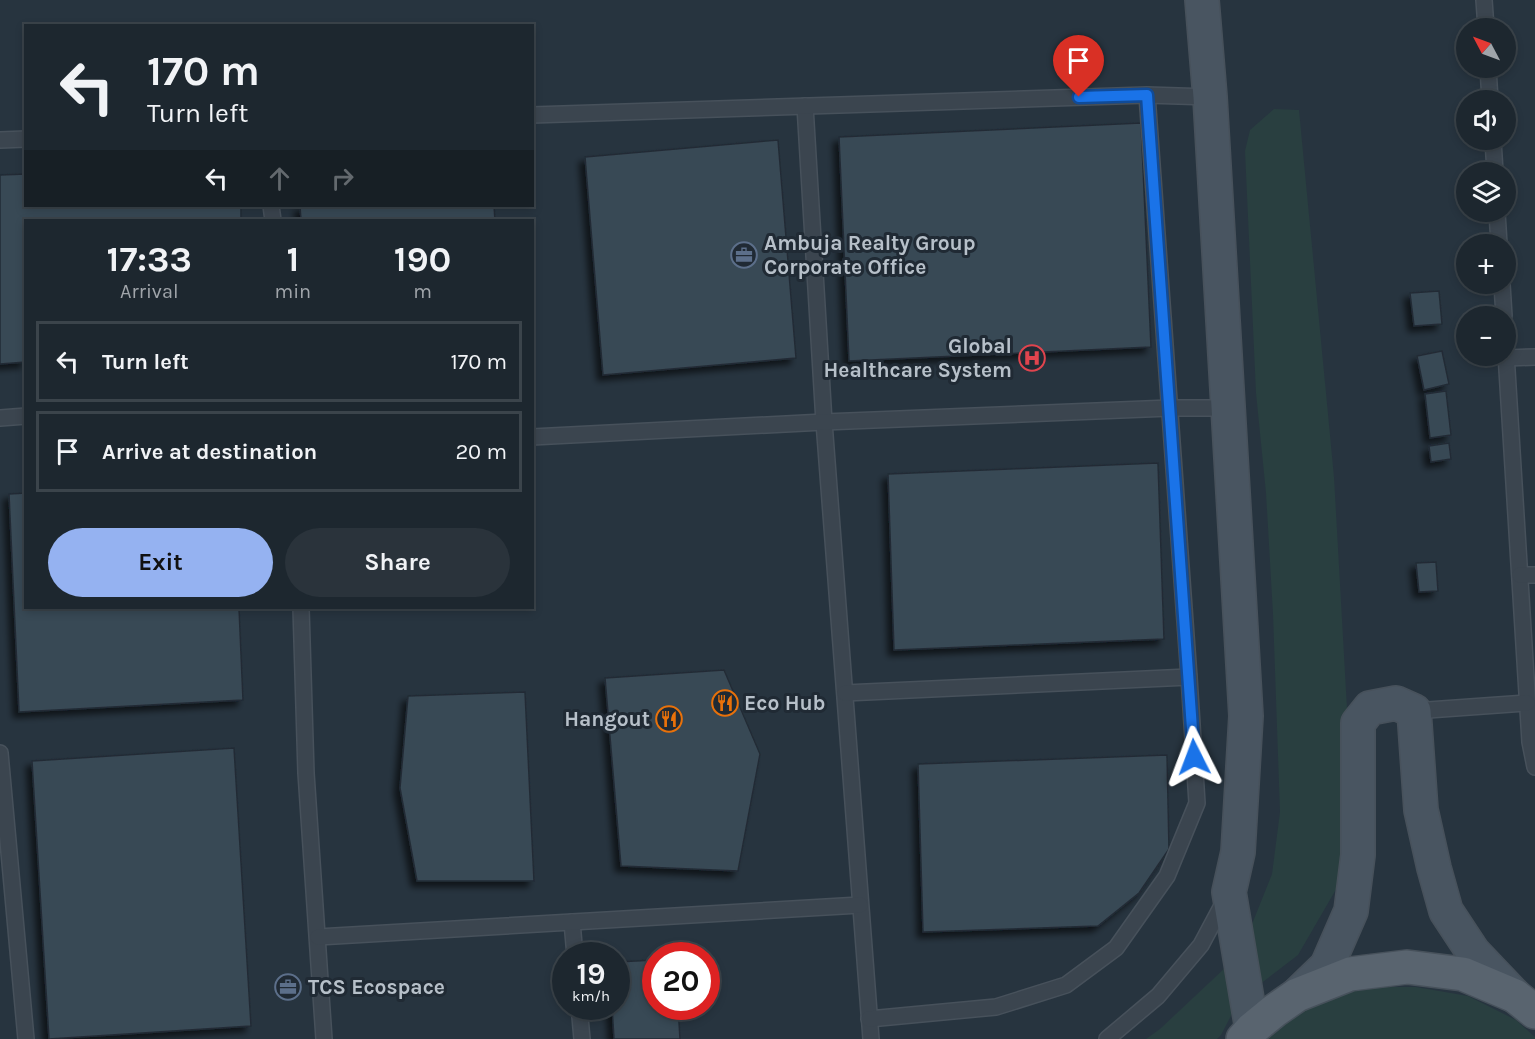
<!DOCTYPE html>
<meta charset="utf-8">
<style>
body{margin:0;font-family:Karla,sans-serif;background:#2a333b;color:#f1f3f6;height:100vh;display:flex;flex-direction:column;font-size:22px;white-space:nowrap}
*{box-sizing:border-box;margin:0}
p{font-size:20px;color:#a0a5aa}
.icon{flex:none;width:33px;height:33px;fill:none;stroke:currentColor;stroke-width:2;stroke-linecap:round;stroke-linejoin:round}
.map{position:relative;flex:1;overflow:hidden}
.side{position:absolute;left:24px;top:219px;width:510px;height:390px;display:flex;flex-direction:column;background:#1d272f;border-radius:0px;box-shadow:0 3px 9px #0003,0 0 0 2px #3b444b}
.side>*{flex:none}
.top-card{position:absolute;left:24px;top:24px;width:510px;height:183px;border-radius:0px;box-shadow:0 3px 9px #0003,0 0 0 2px #3b444b;background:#1d272f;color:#f1f3f6;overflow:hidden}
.needle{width:39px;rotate:311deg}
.fabs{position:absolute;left:1456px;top:18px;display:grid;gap:12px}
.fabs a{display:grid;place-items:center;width:60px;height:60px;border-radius:50%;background:#1d272f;box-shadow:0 3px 9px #0003,0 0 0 2px #3b444b;font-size:30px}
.speed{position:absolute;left:552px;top:942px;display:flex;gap:12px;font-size:30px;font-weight:700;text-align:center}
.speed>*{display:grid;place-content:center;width:78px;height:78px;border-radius:50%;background:#1d272f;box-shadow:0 3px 9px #0003,0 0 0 2px #3b444b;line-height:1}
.speed small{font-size:15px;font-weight:400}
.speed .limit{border:9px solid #d22;background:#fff;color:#111}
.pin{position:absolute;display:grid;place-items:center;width:51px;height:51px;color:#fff;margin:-62px -26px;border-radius:50% 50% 50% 0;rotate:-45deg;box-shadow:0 0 6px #0007}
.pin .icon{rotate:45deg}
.me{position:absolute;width:66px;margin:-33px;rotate:357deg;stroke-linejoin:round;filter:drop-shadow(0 0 4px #0008)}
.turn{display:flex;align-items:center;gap:21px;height:126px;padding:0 24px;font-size:27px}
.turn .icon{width:78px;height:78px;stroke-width:2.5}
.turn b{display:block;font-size:42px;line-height:51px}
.lanes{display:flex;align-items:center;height:57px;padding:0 24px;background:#0003;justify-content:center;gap:30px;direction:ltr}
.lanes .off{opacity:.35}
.eta{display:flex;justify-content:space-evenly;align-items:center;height:102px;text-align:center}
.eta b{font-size:36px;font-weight:700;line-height:42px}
.primary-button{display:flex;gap:12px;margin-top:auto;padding:12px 24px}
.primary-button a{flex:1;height:69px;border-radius:36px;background:#95b2f1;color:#111;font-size:24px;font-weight:700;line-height:69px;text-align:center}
.primary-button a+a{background:#2a333b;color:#f1f3f6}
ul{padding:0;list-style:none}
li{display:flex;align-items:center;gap:18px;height:81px;margin:0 12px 9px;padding:0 12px;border:3px solid #3b444b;border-radius:0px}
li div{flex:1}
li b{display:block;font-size:22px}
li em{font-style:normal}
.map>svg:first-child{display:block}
.green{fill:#293f40}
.building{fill:#394854;stroke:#222c36;stroke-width:1.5;filter:url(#shadow)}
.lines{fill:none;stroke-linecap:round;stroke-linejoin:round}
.lane-casing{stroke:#47515b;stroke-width:18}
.secondary-casing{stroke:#47515b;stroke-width:36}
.primary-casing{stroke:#47515b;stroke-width:36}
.lane{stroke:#3b454f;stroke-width:15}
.secondary{stroke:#495561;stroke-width:33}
.primary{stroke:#59646f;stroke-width:33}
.route-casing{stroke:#114b97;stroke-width:15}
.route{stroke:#1a73e8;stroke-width:10}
.labels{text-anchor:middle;stroke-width:6;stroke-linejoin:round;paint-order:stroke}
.poi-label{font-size:21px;font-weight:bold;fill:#b7c0c9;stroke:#202a34;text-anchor:start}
</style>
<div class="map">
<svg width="1535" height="1039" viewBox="0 0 1535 1039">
<defs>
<filter id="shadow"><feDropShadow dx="-5.5" dy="5.5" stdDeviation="3" flood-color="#0009"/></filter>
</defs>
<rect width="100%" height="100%" fill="#27343f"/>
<g class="green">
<path d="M1274,109L1299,110L1334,477L1349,744L1350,830L1338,886L1298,955L1255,988L1250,929L1272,874L1280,812L1273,614L1266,493L1256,393L1245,151L1250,130Z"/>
<path d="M1226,967L1234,1010L1221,1035L1217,1039H1146L1160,1029Z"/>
<path d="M1366,987H1416L1468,996L1516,1020L1535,1037V1039H1265L1276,1027L1320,1000Z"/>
</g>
<g class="building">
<path d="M1141,123L1151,347L849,361L839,137Z"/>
<path d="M778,140L796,358L603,375L585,157Z"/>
<path d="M26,174V206H241V220H26V362L0,364V175Z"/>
<path d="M300,206H494L495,220H301Z"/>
<path d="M1439,291L1442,324L1414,326L1410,293Z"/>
<path d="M1442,351L1449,384L1424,390L1417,356Z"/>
<path d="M1446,391L1451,435L1430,438L1425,394Z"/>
<path d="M1449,443L1451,459L1431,462L1429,446Z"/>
<path d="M1158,463L1164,639L894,650L888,474Z"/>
<path d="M26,493V608H239L243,700L19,712L9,494Z"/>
<path d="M1436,562L1438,591L1419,592L1416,563Z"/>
<path d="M724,670L760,754L738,871L621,866L605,678Z"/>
<path d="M525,692L534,881H417L400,788L408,696Z"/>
<path d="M234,748L251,1026L49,1039L32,761Z"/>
<path d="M1167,755L1169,849L1139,893L1098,926L923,932L918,764Z"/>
<path d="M656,960V1006H678L680,1039H614L612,1006H616V962Z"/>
</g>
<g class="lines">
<g class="lane-casing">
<g id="lane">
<path d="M1484,0L1486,28"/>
<path d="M1488,68L1490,100"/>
<path d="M805,106L824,422L871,1039"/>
<path d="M532,115L1147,95L1210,97"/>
<path d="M0,140L26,139"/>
<path d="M1493,140L1495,172"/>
<path d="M271,206L273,220"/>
<path d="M1497,212L1499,244"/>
<path d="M1502,284L1504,316"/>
<path d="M1506,354L1530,742L1535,767"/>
<path d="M1506,358L1535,357"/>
<path d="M0,418L26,416"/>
<path d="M532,437L824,422L1170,408H1229"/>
<path d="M1520,575H1535"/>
<path d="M301,608L306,773L324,1039"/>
<path d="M845,693L1189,677"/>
<path d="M1414,711L1527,703"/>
<path d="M0,753L26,1039"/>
<path d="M572,922L575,956"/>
<path d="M318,937L860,905"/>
<path d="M579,1006L582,1039"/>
<path d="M869,1019L996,1007L1066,985L1116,948L1167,876L1197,803L1189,677L1147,95"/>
<path d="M1107,1039L1158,996L1201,945L1225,900"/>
</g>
</g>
<g class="secondary-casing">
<g id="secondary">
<path d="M1202,0L1210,97L1246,716L1238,852L1229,892L1252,1029"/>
<path d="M1297,995L1327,966L1351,911L1358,855V723L1370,708L1396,703L1414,711L1421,810L1434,868L1446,911L1473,952L1515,996"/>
</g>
</g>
<g class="primary-casing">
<path id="primary" d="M1243,1039L1252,1029L1274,1011L1297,995L1350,974L1407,967L1463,974L1515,996L1535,1012"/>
</g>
<use href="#lane" class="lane"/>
<use href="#secondary" class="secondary"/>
<use href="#primary" class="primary"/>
</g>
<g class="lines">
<g class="route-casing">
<path id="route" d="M1079,97L1147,95L1194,757"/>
</g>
<use href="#route" class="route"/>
</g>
<defs>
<g id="office-ring" transform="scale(1.35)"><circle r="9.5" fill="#202a34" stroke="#5c6f8a" stroke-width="1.5"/><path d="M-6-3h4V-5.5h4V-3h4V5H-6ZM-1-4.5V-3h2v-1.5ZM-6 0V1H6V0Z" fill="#5c6f8a"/></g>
<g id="hospital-ring" transform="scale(1.35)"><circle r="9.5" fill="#202a34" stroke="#e0444e" stroke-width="1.5"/><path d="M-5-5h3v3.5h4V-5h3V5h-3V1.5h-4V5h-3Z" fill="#e0444e"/></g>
<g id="restaurant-ring" transform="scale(1.35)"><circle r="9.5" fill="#202a34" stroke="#e8710a" stroke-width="1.5"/><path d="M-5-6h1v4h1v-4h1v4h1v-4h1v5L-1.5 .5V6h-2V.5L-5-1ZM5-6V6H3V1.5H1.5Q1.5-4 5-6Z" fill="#e8710a"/></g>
</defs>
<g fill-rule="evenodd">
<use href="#office-ring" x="744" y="255"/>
<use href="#hospital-ring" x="1032" y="358"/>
<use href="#restaurant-ring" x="725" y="703"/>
<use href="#restaurant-ring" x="669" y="719"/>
<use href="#office-ring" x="288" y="987"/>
</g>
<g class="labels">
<g class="poi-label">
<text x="764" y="250">Ambuja Realty Group<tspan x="764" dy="24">Corporate Office</tspan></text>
<text x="1012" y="353" text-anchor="end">Global<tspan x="1012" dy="24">Healthcare System</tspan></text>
<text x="744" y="710">Eco Hub</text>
<text x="650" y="726" text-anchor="end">Hangout</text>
<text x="308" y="994">TCS Ecospace</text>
</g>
</g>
</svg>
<div class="fabs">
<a><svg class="needle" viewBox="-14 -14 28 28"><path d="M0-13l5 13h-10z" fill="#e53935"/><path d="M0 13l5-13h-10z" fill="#a0a5aa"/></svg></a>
<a><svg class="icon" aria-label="sound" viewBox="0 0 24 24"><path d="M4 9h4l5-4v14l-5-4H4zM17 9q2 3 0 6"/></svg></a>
<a><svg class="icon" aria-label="layers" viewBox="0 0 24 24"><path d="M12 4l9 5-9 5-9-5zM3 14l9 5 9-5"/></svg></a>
<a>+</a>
<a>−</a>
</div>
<div class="speed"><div>19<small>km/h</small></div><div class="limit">20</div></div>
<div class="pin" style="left:1079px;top:97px;background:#d93025"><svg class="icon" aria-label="arrive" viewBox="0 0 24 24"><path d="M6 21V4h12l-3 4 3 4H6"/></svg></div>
<svg class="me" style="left:1194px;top:757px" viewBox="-20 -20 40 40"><path d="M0-17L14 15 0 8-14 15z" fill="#1a73e8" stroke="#fff" stroke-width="4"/></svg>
<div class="top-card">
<div class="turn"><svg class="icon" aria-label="left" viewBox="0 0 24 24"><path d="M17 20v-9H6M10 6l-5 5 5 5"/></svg><div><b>170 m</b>Turn left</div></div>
<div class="lanes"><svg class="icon" aria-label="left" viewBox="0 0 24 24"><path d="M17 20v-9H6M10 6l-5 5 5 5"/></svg><svg class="icon off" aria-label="ahead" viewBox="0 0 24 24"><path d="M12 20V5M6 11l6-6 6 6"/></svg><svg class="icon off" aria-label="right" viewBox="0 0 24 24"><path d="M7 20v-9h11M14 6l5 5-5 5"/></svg></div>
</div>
<section class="side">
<div class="eta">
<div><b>17:33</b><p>Arrival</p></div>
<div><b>1</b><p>min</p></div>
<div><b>190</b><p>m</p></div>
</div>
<ul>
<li><svg class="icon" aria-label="left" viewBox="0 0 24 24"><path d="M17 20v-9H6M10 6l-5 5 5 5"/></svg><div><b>Turn left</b></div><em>170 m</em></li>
<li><svg class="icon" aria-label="arrive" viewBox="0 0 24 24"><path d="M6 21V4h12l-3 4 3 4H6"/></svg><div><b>Arrive at destination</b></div><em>20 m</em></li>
</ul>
<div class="primary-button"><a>Exit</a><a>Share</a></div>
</section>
</div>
